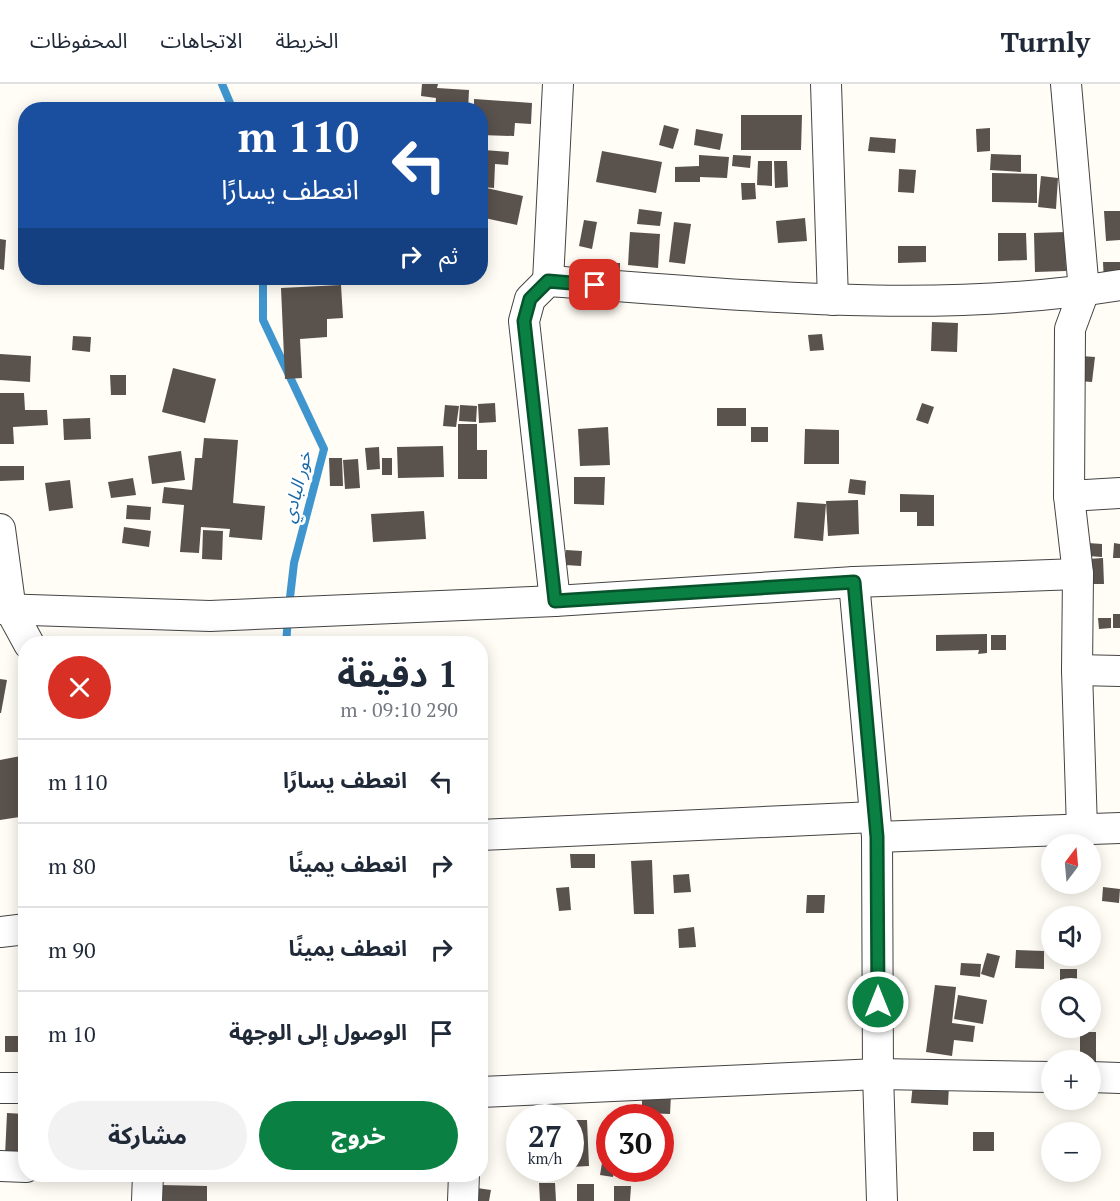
<!DOCTYPE html>
<html lang="ar">
<meta charset="utf-8">
<style>
body{margin:0;font-family:"PT Serif","Noto Sans Arabic",serif;background:#f2f2f3;color:#1f2937;direction:rtl;height:100vh;display:flex;flex-direction:column;font-size:22px;white-space:nowrap}
*{box-sizing:border-box;margin:0}
p{font-size:20px;color:#747a83}
.icon{flex:none;width:33px;height:33px;fill:none;stroke:currentColor;stroke-width:2;stroke-linecap:round;stroke-linejoin:round}
.map{position:relative;flex:1;overflow:hidden;direction:ltr}
.drawer{position:absolute;left:18px;top:552px;width:470px;height:546px;display:flex;flex-direction:column;background:#fff;border-radius:24px;box-shadow:0 3px 15px #0003;direction:rtl}
.drawer>*{flex:none}
.guide{position:absolute;left:18px;top:18px;width:470px;height:183px;border-radius:24px;box-shadow:0 3px 15px #0003;direction:rtl;background:#1a4fa0;color:#fff;overflow:hidden}
.needle{width:39px;rotate:16deg}
.controls{position:absolute;left:1041px;top:750px;display:grid;gap:12px}
.controls a{display:grid;place-items:center;width:60px;height:60px;border-radius:50%;background:#fff;box-shadow:0 3px 15px #0003;font-size:30px}
.speed{position:absolute;left:506px;top:1020px;display:flex;gap:12px;font-size:30px;font-weight:700;text-align:center}
.speed>*{display:grid;place-content:center;width:78px;height:78px;border-radius:50%;background:#fff;box-shadow:0 3px 15px #0003;line-height:1}
.speed small{font-size:15px;font-weight:400}
.speed .limit{border:9px solid #d22;background:#fff;color:#111}
.pin{position:absolute;display:grid;place-items:center;width:51px;height:51px;color:#fff;margin:-26px;border-radius:12px;box-shadow:0 3px 9px #0006}
.me{position:absolute;width:66px;margin:-33px;rotate:0deg;stroke-linejoin:round;filter:drop-shadow(0 0 4px #0008)}
.turn{display:flex;align-items:center;gap:21px;height:126px;padding:0 30px;font-size:27px}
.turn .icon{width:78px;height:78px;stroke-width:2.5}
.turn b{display:block;font-size:42px;line-height:51px}
.then{display:flex;align-items:center;height:57px;padding:0 30px;background:#0003;gap:12px;font-size:22px}
.round{display:grid;place-items:center;flex:none;width:63px;height:63px;border-radius:32px;background:#f2f2f3}
.summary{display:flex;align-items:center;justify-content:space-between;height:102px;padding:0 30px}
h1{font-size:36px;font-weight:700;line-height:45px}
.primary-button{display:flex;gap:12px;margin-top:auto;padding:12px 30px}
.primary-button a{flex:1;height:69px;border-radius:36px;background:#0b8043;color:#fff;font-size:24px;font-weight:700;line-height:69px;text-align:center}
.primary-button a+a{background:#f2f2f3;color:#1f2937}
ul{padding:0;list-style:none}
li{display:flex;align-items:center;gap:18px;height:84px;padding:0 30px;border-top:2px solid #e0e1e3}
li div{flex:1}
li b{display:block;font-size:22px}
li em{font-style:normal}
header{display:flex;align-items:center;gap:36px;box-sizing:border-box;height:84px;padding:0 30px;background:#fff;border-bottom:2px solid #e0e1e3}
header strong{font-size:28px}
nav{display:flex;gap:33px;margin-inline-start:auto;font-size:21px}
.map>svg:first-child{display:block}
.lines{fill:none;stroke-linecap:round;stroke-linejoin:round}
.stream{stroke:#3f96cf;stroke-width:8}
.building{fill:#5a524d}
.minor-casing{stroke:#444;stroke-width:32}
.minor{stroke:#fff;stroke-width:30}
.route-casing{stroke:#07532c;stroke-width:15}
.route{stroke:#0b8043;stroke-width:10}
.labels{text-anchor:middle;stroke-width:6;stroke-linejoin:round;paint-order:stroke}
.water-label{font-size:18px;font-style:italic;fill:#1768a6;stroke:#fff}
</style>
<header>
<strong>Turnly</strong>
<nav><a>الخريطة</a><a>الاتجاهات</a><a>المحفوظات</a></nav>
</header>
<div class="map">
<svg width="1120" height="1117" viewBox="0 0 1120 1117">
<rect width="100%" height="100%" fill="#fffdf5"/>
<g class="lines">
<g class="stream">
<path d="M222,0L233,26"/>
<path d="M263,194V236L324,365L294,479L289,522"/>
<path d="M286,560L288,534"/>
</g>
</g>
<g class="building">
<path d="M422,0H438L437,4L469,6L468,26H435L436,14L421,12Z"/>
<path d="M474,15L532,19L531,40L515,39L514,52L480,51V26H474Z"/>
<path d="M741,31H802L801,66H741Z"/>
<path d="M664,41L679,45L673,65L659,61Z"/>
<path d="M990,44V67L977,68L976,45Z"/>
<path d="M696,45L723,50L720,66L694,61Z"/>
<path d="M870,53L896,55L895,69L868,67Z"/>
<path d="M480,63H484V66L509,68L508,81L495,80L494,104L482,103L523,112L517,141L480,133L482,103H480Z"/>
<path d="M602,67L662,78L656,109L596,98Z"/>
<path d="M991,70L1021,71V88L990,86Z"/>
<path d="M699,71L729,73L727,94L700,93V98H675V83L699,82Z"/>
<path d="M733,71L751,72L750,84L732,82Z"/>
<path d="M758,77H772V102L757,101Z"/>
<path d="M774,77H787L788,103L775,104Z"/>
<path d="M899,85L916,86L914,109L898,108Z"/>
<path d="M992,89L1037,90V119L992,118Z"/>
<path d="M1041,92L1058,94L1056,125L1038,123Z"/>
<path d="M741,99H755L756,115L742,116Z"/>
<path d="M639,125L662,128L660,142L637,140Z"/>
<path d="M1104,127H1120V156L1106,157Z"/>
<path d="M805,134L807,157L778,159L776,137Z"/>
<path d="M584,136L597,138L592,165L579,162Z"/>
<path d="M674,138L691,140L685,180L669,178Z"/>
<path d="M630,148L660,150L658,184L628,181Z"/>
<path d="M1065,148L1066,187L1035,188L1034,149Z"/>
<path d="M998,149H1026L1027,176L998,177Z"/>
<path d="M0,155L6,156L4,186L0,185Z"/>
<path d="M898,162H926V178L898,179Z"/>
<path d="M1103,178H1120V198L1104,199Z"/>
<path d="M577,179H620V198L576,197Z"/>
<path d="M341,201L343,234L327,235V253L300,255L302,294L285,295L281,204Z"/>
<path d="M932,238L958,239L957,268L931,267Z"/>
<path d="M822,250L824,266L810,267L808,251Z"/>
<path d="M73,252L91,253L90,268L72,266Z"/>
<path d="M0,270L31,272L30,298L0,296Z"/>
<path d="M1081,272L1095,273L1092,298L1078,297Z"/>
<path d="M173,284L216,295L205,339L162,328Z"/>
<path d="M110,291H126V311H111Z"/>
<path d="M0,309H24L25,326H47L48,341L13,343L14,360H0Z"/>
<path d="M495,319L496,338L479,339L478,320Z"/>
<path d="M922,319L934,323L928,340L916,336Z"/>
<path d="M445,321L459,322L456,343L443,342Z"/>
<path d="M460,321L477,322L476,338L459,337Z"/>
<rect x="717" y="324" width="29" height="18"/>
<path d="M90,334L91,355L64,356L63,335Z"/>
<path d="M458,340H477V366H487V395H458Z"/>
<path d="M608,343L610,381L580,382L578,345Z"/>
<rect x="751" y="343" width="17" height="15"/>
<path d="M805,345L839,346V380H804Z"/>
<path d="M204,354L238,356L233,419L265,422L262,456L229,453L230,445L201,443L199,469L180,468L184,421L162,419L164,403L192,406L195,374H202Z"/>
<path d="M443,362L444,393L398,394L397,363Z"/>
<path d="M379,363L380,385L367,386L365,364Z"/>
<path d="M181,367L185,396L152,400L148,372Z"/>
<path d="M329,374H342L343,402H330Z"/>
<rect x="382" y="374" width="10" height="17"/>
<path d="M358,375L360,404L345,405L343,376Z"/>
<path d="M0,382H24V396L0,397Z"/>
<path d="M574,393H605L604,421L574,420Z"/>
<path d="M133,394L136,411L111,414L108,398Z"/>
<path d="M850,395L866,397L865,411L848,409Z"/>
<path d="M70,396L73,424L49,427L45,399Z"/>
<path d="M900,410L934,411V442H917V428H900Z"/>
<path d="M858,416L859,450L828,452L826,417Z"/>
<path d="M797,418L826,420L823,457L794,454Z"/>
<path d="M127,421L151,423L150,436L126,435Z"/>
<path d="M424,427L426,455L373,458L371,430Z"/>
<path d="M124,443L151,447L149,463L122,459Z"/>
<path d="M203,446L223,447L222,476L202,475Z"/>
<path d="M1088,459L1102,460V473L1088,472Z"/>
<path d="M1114,459L1120,460V474H1113Z"/>
<path d="M566,466L582,467L581,482L565,481Z"/>
<path d="M1103,474L1104,500H1089L1088,475Z"/>
<rect x="1113" y="530" width="7" height="14"/>
<path d="M1098,534H1111V544L1099,545Z"/>
<path d="M987,550V569L978,570L979,566L936,567V551Z"/>
<rect x="991" y="551" width="15" height="15"/>
<path d="M428,553L446,554V560H427Z"/>
<path d="M0,595L7,596L1,629H0Z"/>
<path d="M26,671V732L0,736V676Z"/>
<path d="M570,770H595V784H571Z"/>
<path d="M652,776L654,830H634L631,777Z"/>
<path d="M689,790L691,808L674,809L673,791Z"/>
<path d="M569,803L571,826L559,827L556,804Z"/>
<path d="M1103,803L1120,805L1119,819L1102,817Z"/>
<path d="M807,811H825L824,829H806Z"/>
<path d="M694,843L696,863L679,864L678,845Z"/>
<path d="M1016,866L1044,867V885L1015,884Z"/>
<path d="M987,869L1000,872L994,894L981,890Z"/>
<path d="M961,879L981,880L980,893L960,891Z"/>
<rect x="1060" y="885" width="17" height="19"/>
<path d="M935,901L956,903L952,939L975,942L973,958L954,956L952,972L926,968Z"/>
<path d="M958,911L987,916L983,940L954,935Z"/>
<path d="M1080,948H1096V981H1090V976H1080Z"/>
<rect x="5" y="952" width="19" height="16"/>
<path d="M913,999L949,1001L948,1021L911,1019Z"/>
<path d="M642,1010L671,1011L670,1030L642,1029Z"/>
<path d="M7,1029L25,1030L22,1073L5,1072Z"/>
<path d="M570,1036H587L589,1082L570,1083Z"/>
<rect x="973" y="1048" width="21" height="19"/>
<path d="M606,1055H609V1084H614L613,1093L600,1091Z"/>
<path d="M619,1084H649V1095L619,1094Z"/>
<path d="M539,1099H555L556,1117H540Z"/>
<rect x="577" y="1100" width="17" height="17"/>
<path d="M161,1101L207,1102V1117H161Z"/>
<path d="M614,1102H631L630,1117H614Z"/>
<path d="M470,1103L491,1106L489,1117H468Z"/>
</g>
<g class="lines">
<g class="minor-casing">
<g id="minor">
<path d="M826,0L833,216"/>
<path d="M1066,0L1084,207L1070,245L1069,412L1078,490L1077,586L1082,745"/>
<path d="M548,197L558,0"/>
<path d="M1069,412L1120,409"/>
<path d="M0,445L11,527L29,560"/>
<path d="M854,498L877,753L878,990L882,1117"/>
<path d="M555,517L524,237L530,215L548,197C738,210 931,232 1120,201"/>
<path d="M0,525L210,532L555,517L854,498L1078,490"/>
<path d="M1077,586L1120,587"/>
<path d="M480,751L874,733"/>
<path d="M877,753L1120,744"/>
<path d="M0,848L26,845"/>
<path d="M1090,993L1120,994"/>
<path d="M0,1004H26"/>
<path d="M480,1008L878,990L1052,993"/>
<path d="M0,1082L26,1083"/>
<path d="M147,1117L148,1090"/>
<path d="M463,1117L464,1090"/>
</g>
</g>
<use href="#minor" class="minor"/>
</g>
<g class="lines">
<g class="route-casing">
<path id="route" d="M595,201L548,197L530,215L524,237L555,517L854,498L877,753L878,918"/>
</g>
<use href="#route" class="route"/>
</g>
<g class="labels">
<g class="water-label">
<text transform="translate(297 403) rotate(-76)" y="6">خور البادي</text>
</g>
</g>
</svg>
<div class="controls">
<a><svg class="needle" viewBox="-14 -14 28 28"><path d="M0-13l5 13h-10z" fill="#e53935"/><path d="M0 13l5-13h-10z" fill="#747a83"/></svg></a>
<a><svg class="icon" aria-label="sound" viewBox="0 0 24 24"><path d="M4 9h4l5-4v14l-5-4H4zM17 9q2 3 0 6"/></svg></a>
<a><svg class="icon" aria-label="search" viewBox="0 0 24 24"><circle cx="10" cy="10" r="6"/><path d="M15 15l6 6"/></svg></a>
<a>+</a>
<a>−</a>
</div>
<div class="speed"><div>27<small>km/h</small></div><div class="limit">30</div></div>
<div class="pin" style="left:595px;top:201px;background:#d93025"><svg class="icon" aria-label="arrive" viewBox="0 0 24 24"><path d="M6 21V4h12l-3 4 3 4H6"/></svg></div>
<svg class="me" style="left:878px;top:918px" viewBox="-20 -20 40 40"><circle r="17" fill="#0b8043" stroke="#fff" stroke-width="3"/><path d="M0-11L8 9 0 5-8 9z" fill="#fff"/></svg>
<div class="guide">
<div class="turn"><svg class="icon" aria-label="left" viewBox="0 0 24 24"><path d="M17 20v-9H6M10 6l-5 5 5 5"/></svg><div><b>110 m</b>انعطف يسارًا</div></div>
<div class="then">ثم<svg class="icon" aria-label="right" viewBox="0 0 24 24"><path d="M7 20v-9h11M14 6l5 5-5 5"/></svg></div>
</div>
<section class="drawer">
<div class="summary"><div><h1>1 دقيقة</h1><p>290 m · 09:10</p></div><a class="round" style="background:#d93025;color:#fff"><svg class="icon" aria-label="close" viewBox="0 0 24 24"><path d="M6 6l12 12M18 6L6 18"/></svg></a></div>
<ul>
<li><svg class="icon" aria-label="left" viewBox="0 0 24 24"><path d="M17 20v-9H6M10 6l-5 5 5 5"/></svg><div><b>انعطف يسارًا</b></div><em>110 m</em></li>
<li><svg class="icon" aria-label="right" viewBox="0 0 24 24"><path d="M7 20v-9h11M14 6l5 5-5 5"/></svg><div><b>انعطف يمينًا</b></div><em>80 m</em></li>
<li><svg class="icon" aria-label="right" viewBox="0 0 24 24"><path d="M7 20v-9h11M14 6l5 5-5 5"/></svg><div><b>انعطف يمينًا</b></div><em>90 m</em></li>
<li><svg class="icon" aria-label="arrive" viewBox="0 0 24 24"><path d="M6 21V4h12l-3 4 3 4H6"/></svg><div><b>الوصول إلى الوجهة</b></div><em>10 m</em></li>
</ul>
<div class="primary-button"><a>خروج</a><a>مشاركة</a></div>
</section>
</div>
